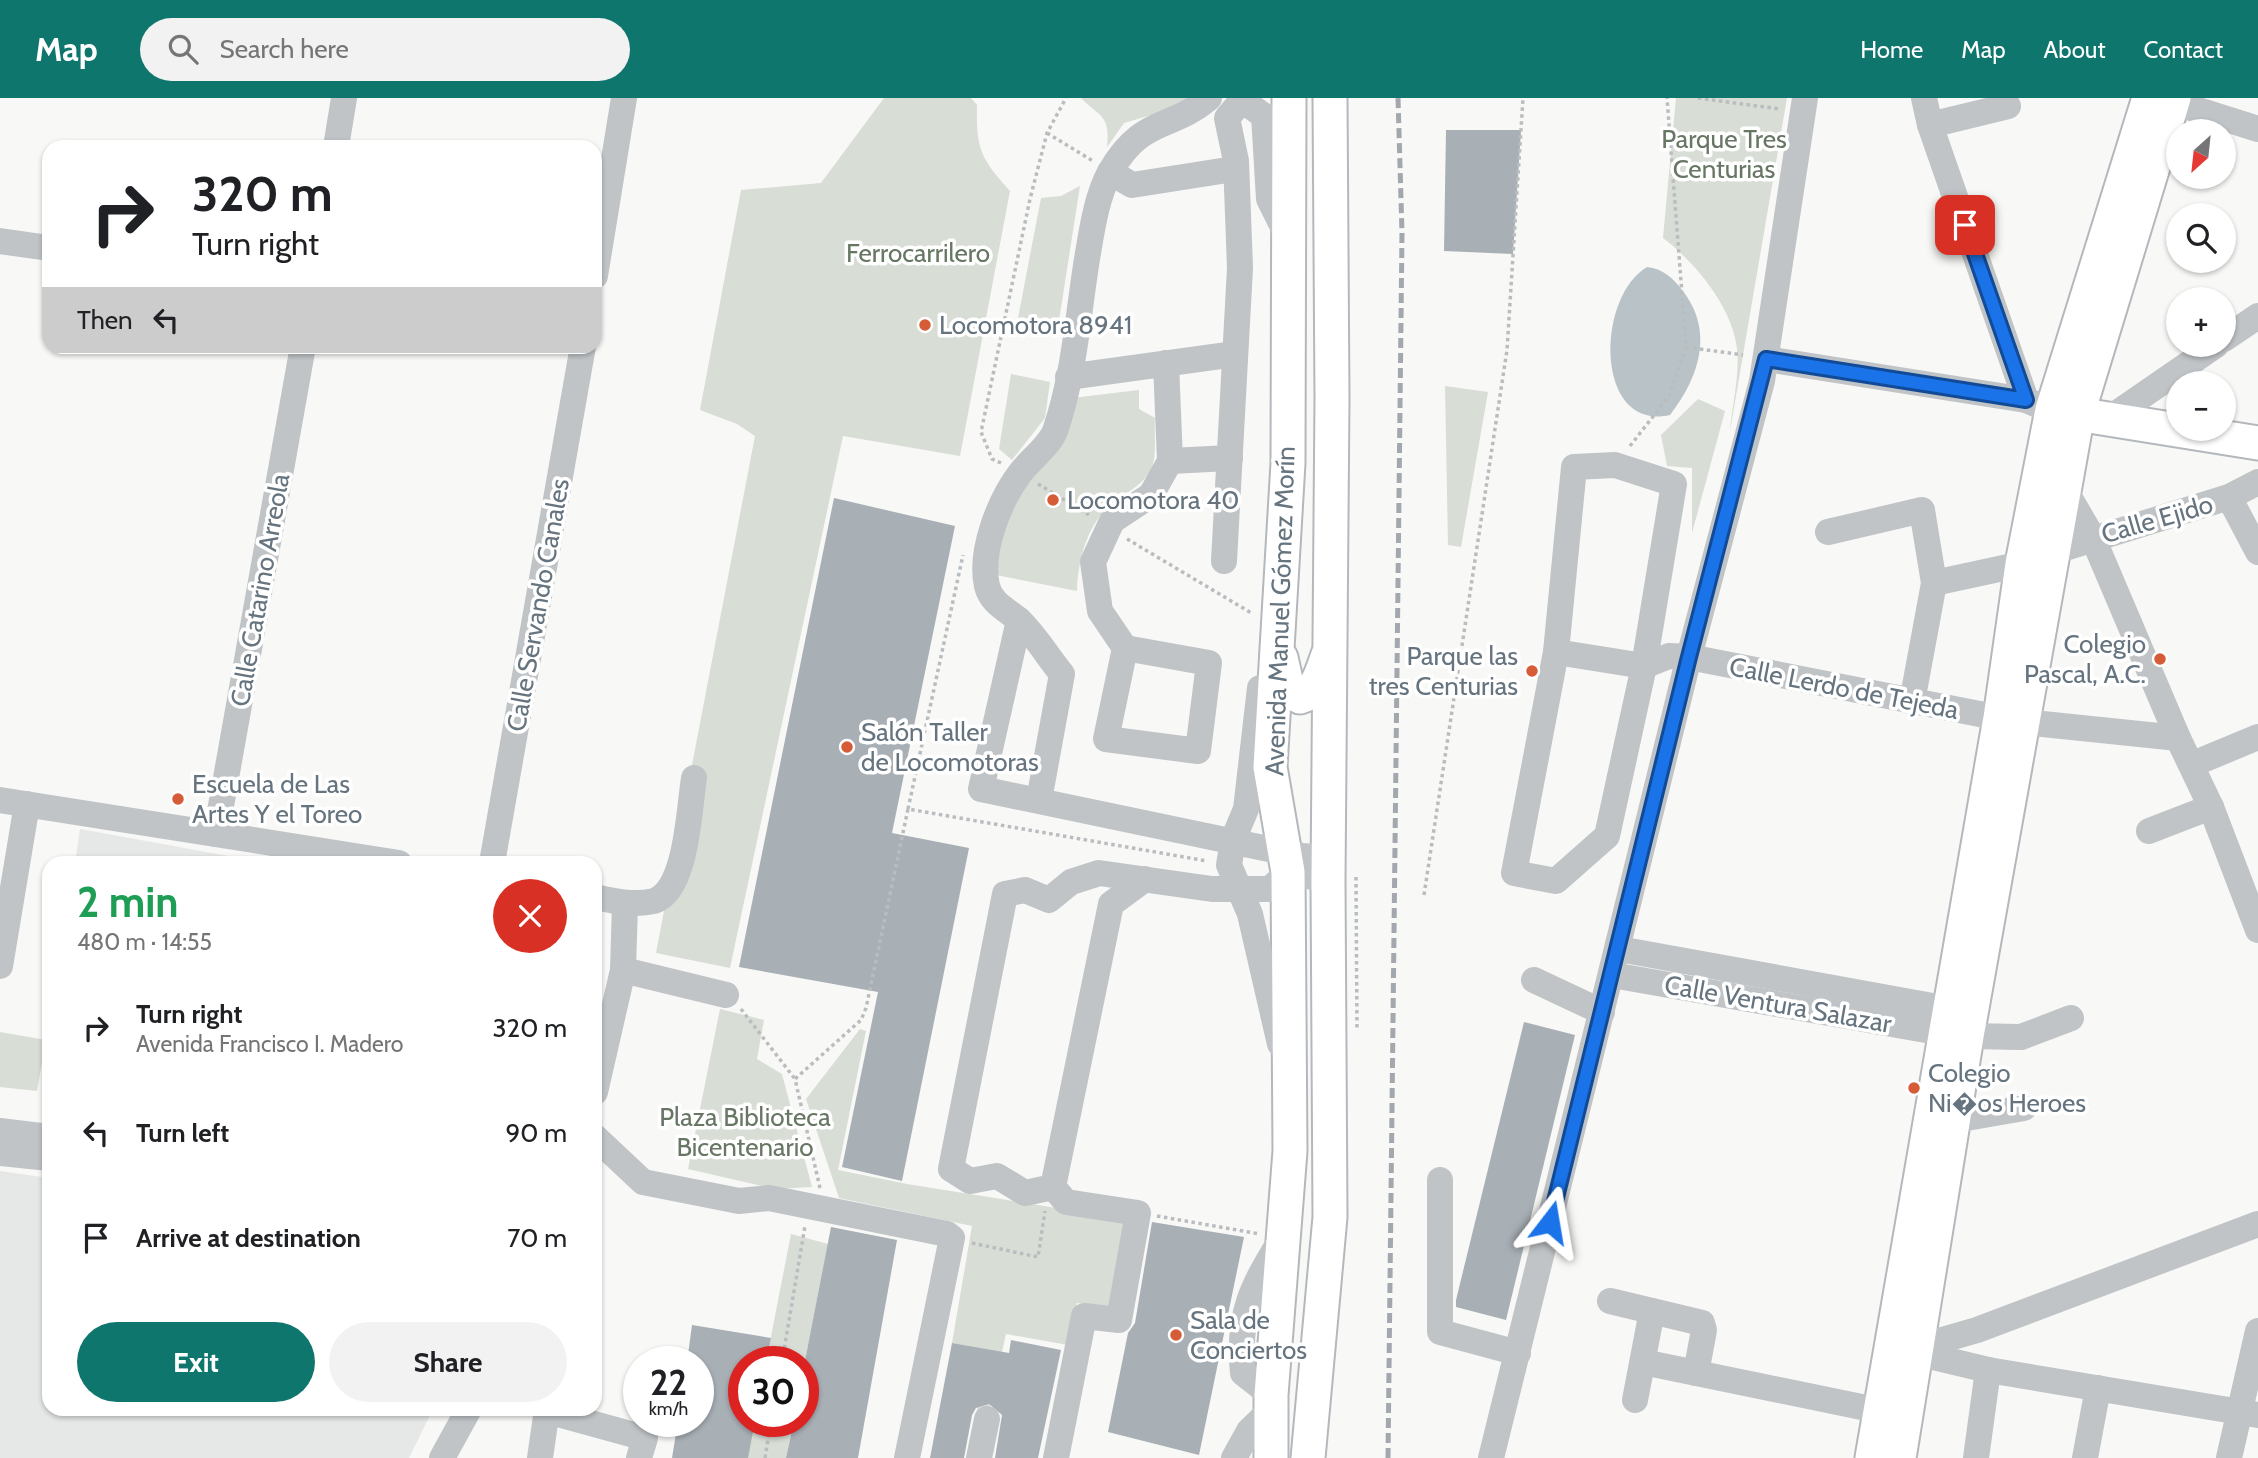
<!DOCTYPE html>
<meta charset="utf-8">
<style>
body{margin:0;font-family:Cabin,sans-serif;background:#f2f2f2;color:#202124;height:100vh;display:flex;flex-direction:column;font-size:26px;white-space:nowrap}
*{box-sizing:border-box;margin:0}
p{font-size:23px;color:#757577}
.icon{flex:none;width:38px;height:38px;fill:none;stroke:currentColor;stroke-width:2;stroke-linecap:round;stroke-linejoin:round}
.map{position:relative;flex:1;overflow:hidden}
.side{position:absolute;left:42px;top:758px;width:560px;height:560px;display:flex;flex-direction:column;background:#fff;border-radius:21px;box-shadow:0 2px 5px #0004}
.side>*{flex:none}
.banner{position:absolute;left:42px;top:42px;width:560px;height:214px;border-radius:21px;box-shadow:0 2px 5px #0004;background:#fff;color:#202124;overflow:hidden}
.needle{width:46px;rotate:207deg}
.tools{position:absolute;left:2166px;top:21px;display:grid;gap:14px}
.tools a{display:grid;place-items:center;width:70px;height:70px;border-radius:50%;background:#fff;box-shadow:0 2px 5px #0004;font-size:35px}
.speed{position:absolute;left:623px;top:1248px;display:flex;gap:14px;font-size:35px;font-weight:700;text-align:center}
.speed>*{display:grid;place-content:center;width:91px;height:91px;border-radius:50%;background:#fff;box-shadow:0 2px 5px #0004;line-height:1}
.speed small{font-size:18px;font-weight:400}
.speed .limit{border:10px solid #d22;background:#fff;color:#111}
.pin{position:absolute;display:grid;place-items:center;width:60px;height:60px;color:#fff;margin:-30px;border-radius:14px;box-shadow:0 4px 10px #0006}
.me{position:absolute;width:77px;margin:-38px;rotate:14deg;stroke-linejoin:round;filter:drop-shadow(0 0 5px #0008)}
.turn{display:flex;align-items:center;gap:24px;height:147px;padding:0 35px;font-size:32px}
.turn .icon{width:91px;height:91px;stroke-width:2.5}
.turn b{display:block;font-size:49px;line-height:60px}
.then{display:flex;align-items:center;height:66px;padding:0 35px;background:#0003;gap:14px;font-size:26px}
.round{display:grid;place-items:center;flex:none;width:74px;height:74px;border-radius:37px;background:#f2f2f2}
.head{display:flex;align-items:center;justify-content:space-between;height:119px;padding:0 35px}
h1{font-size:42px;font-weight:700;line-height:52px;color:#1e9e55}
.button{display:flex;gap:14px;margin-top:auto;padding:14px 35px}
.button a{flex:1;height:80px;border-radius:42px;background:#0f766e;color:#fff;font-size:28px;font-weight:700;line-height:80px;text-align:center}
.button a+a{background:#f2f2f2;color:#202124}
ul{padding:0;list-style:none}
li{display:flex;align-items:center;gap:21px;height:105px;padding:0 35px}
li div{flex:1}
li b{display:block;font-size:26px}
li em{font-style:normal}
header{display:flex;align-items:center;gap:42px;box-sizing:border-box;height:98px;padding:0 35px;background:#0f766e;color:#fff}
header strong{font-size:33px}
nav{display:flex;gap:38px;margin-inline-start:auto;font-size:24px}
.search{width:490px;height:63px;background:#f2f2f2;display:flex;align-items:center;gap:18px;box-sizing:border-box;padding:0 24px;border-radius:38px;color:#757577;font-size:26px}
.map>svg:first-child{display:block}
.built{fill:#e6e7e7}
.green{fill:#d8ddd6}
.water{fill:#b9c3c7}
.building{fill:#a8afb5}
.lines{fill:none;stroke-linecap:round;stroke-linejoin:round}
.major-casing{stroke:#b4b8bc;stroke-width:37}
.path{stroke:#babdbf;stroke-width:3.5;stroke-dasharray:3.5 3.5;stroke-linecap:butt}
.minor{stroke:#c0c4c7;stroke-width:26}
.major{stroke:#fff;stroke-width:33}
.rail{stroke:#a2a8ad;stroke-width:5;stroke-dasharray:10 5;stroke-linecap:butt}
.route-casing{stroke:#114b97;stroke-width:18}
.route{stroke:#1a73e8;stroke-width:12}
.poi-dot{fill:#d65c38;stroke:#fff;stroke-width:2.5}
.labels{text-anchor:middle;stroke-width:7;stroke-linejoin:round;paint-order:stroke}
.park-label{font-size:26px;fill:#677764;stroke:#fff}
.poi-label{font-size:26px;fill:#66747f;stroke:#fff;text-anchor:start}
.street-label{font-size:26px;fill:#66747f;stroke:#fff}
</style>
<header>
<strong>Map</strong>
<div class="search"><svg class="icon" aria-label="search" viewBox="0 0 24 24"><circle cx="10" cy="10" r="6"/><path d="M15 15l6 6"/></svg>Search here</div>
<nav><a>Home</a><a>Map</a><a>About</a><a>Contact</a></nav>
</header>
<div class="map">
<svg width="2258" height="1360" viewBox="0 0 2258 1360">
<rect width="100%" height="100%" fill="#f8f8f6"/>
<g class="built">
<path d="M80,731L267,765H75Z"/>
<path d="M0,1073L49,1080V1311H433L409,1360H0Z"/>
</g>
<g class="green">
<path d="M884,0H971L977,7C976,50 980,60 1010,93L960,358L843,338L730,870L656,855L755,338L737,326L700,312L741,92L821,85Z"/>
<path d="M1081,0H1192L1155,16L1124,25L1107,49C1111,16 1098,18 1081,0Z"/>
<path d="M1676,0H1787L1730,333C1732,307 1740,277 1737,251C1733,210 1695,164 1663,140Z"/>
<path d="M1080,88L1058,229L1018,220L1041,100L1061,98Z"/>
<path d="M1011,276L1050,284L1045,320L1012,362L999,351Z"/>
<path d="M1445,288L1488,294L1461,449L1448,447Z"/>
<path d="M1139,292V311L1155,320C1154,334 1157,356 1152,369C1144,387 1128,393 1113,405C1087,425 1078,462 1077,493L996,477L997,445L1014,393L1072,300Z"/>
<path d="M1698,301L1725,313L1692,435V370L1667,368L1661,337Z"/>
<path d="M720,911L764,922L757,961L782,976L812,1089L775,1091L688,1071Z"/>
<path d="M860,931L866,933L838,1072L907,1086L1126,1121L1112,1210L1077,1205L1068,1247L1006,1236L987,1321L976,1317L988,1252L952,1245L972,1128L839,1100L806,1001Z"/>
<path d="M0,934L46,942L37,993L0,989Z"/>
<path d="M791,1136L828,1146L803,1273V1264H766Z"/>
<path d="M754,1323H794L786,1360H747Z"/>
</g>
<path class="water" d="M1647,169C1663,171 1672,179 1682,192C1715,233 1699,280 1670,317C1595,334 1595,200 1647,169Z"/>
<g class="building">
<path d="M1446,32H1521L1513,156L1444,153Z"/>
<path d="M834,400L955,428L892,735L969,750L902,1083L842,1069L878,894L739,869Z"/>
<path d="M1524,924L1575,937L1506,1222L1456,1209V1202Z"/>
<path d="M1152,1124L1244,1139L1199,1357L1108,1334L1128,1235L1135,1225Z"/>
<path d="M831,1129L897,1142L858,1360H786L794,1323H803V1273Z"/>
<path d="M692,1227L771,1240L766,1264H744V1323H755L748,1360H672L678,1323H698V1264H687Z"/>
<path d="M1011,1242L1061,1252L1038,1360H995L1002,1317L989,1306L976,1310L972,1317L964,1360H930L952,1245L1009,1255Z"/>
</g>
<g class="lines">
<g class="major-casing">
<g id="major">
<path d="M2058,313L2258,345"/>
<path d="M1281,560L1288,591L1300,599C1318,594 1322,572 1328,557"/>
<path d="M1271,1360V1297L1290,1053L1288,774L1270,669L1288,365L1289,0"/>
<path d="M1308,1360L1330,1119L1328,782L1332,300L1330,0"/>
<path d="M1872,1360L2000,620L2022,466L2052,312L2149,0"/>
<path d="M1899,1360L1967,938L2078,315L2174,0"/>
</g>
</g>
<g class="path">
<path d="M1698,0L1780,11"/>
<path d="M1047,35L1093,63"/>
<path d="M1686,249L1743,257"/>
<path d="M1630,348L1669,298L1686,249L1667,0"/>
<path d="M1001,365L992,361L981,334L1030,101L1047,35L1066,0"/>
<path d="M1038,386L1091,418"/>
<path d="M1127,441L1253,516"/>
<path d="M908,711L963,457"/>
<path d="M1356,779L1357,932"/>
<path d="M1424,797L1507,252L1523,0"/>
<path d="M741,911L795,981"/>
<path d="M820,1090L795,981L861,922L866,910L908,711L1207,763"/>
<path d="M1157,1118L1260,1136"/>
<path d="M972,1145L1038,1159L1045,1113"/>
<path d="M782,1264L805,1128"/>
<path d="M765,1360L771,1323"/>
</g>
<g class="minor">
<path d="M1924,0L1930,27L2026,302"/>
<path d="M2173,4L2258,31"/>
<path d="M1930,27L2008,8"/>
<path d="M336,49L344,0"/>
<path d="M1110,74L1132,87L1234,71"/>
<path d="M0,143L49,150"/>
<path d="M595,178L624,0"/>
<path d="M2224,241L2258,218"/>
<path d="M1766,261L2026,302L2040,308"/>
<path d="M1068,279L1235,256"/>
<path d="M2110,320L2216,247"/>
<path d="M1170,363L1230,360"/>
<path d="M1615,367L1674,386L1644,568L1607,738L1556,783L1514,775L1556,554L1574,369Z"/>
<path d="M2065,392L2093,440L2178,640L2211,709L2258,832"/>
<path d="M2229,399L2258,454"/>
<path d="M1828,434L1922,412L1934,485L1912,604"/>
<path d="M2055,453L2229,399L2258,384"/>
<path d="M1224,463L1240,170L1236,63L1227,20L1238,7H1249L1264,18L1269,101L1287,137"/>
<path d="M1934,485L2022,466"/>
<path d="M1019,522L981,691L1302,758L1329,760"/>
<path d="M1125,550L1209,565L1198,653L1106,641L1125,550L1100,513L1093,464L1112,423L1151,397L1170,363L1166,265"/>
<path d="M1556,554L1644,568L1669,558L1689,559L2000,620"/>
<path d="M1260,590L1246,711L1233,742L1229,767L1250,816L1280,946"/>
<path d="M2024,624L2178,640"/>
<path d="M2193,666L2258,639"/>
<path d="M0,702L399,765"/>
<path d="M1039,702L1062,576C1048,559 1035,537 1019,522C1007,512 991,505 987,488C979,453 1000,401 1021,374C1031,361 1049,348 1055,333C1074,279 1078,217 1087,161C1092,132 1096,100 1110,74C1142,18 1170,33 1209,0"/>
<path d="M2149,733L2211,709"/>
<path d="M216,736L303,248"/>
<path d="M492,765L583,248"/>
<path d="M595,799C614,803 634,808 654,803C687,792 689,711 694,680"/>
<path d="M1619,851L1949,911"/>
<path d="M0,868L27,706"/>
<path d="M623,872L726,897"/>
<path d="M1612,877L1943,935"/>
<path d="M1534,882L1602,914"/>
<path d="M1967,938L2021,939L2071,920"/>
<path d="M595,994L623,872L625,806"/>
<path d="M1955,1022L2024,1010"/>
<path d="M0,1033L49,1039"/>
<path d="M595,1039L643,1084L739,1103L769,1100L947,1136L952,1140L907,1360"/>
<path d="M0,1055L49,1060"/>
<path d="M1440,1082V1234L1518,1255"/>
<path d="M1053,1089L1025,1095L997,1078L970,1083L951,1071L1005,796L1025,792L1049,802L1071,784L1099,775L1212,791H1270L1288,774L1328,782"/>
<path d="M1053,1089L1066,1104L1138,1115L1119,1222L1084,1218L1056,1360"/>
<path d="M1053,1089L1111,806L1145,781"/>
<path d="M1610,1203L1702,1225L1704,1232L1696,1275"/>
<path d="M1918,1249L1977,1232L2258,1126"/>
<path d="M1917,1255L1988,1272L2258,1317"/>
<path d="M1643,1264L1881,1313"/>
<path d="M1271,1297L1243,1275C1237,1215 1252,1189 1282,1140"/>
<path d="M1635,1302L1652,1213"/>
<path d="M547,1313L645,1340L639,1360"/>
<path d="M442,1360L469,1311"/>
<path d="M540,1360L547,1311"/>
<path d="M979,1360L987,1321"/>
<path d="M1234,1360L1249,1333L1272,1311"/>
<path d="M1491,1360L1689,559L1762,283L1805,0"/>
<path d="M1976,1360L1988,1272"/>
<path d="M2085,1360L2098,1290"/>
<path d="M2229,1360L2258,1233"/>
</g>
<use href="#major" class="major"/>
<path class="rail" d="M1388,1360L1402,135L1398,0"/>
</g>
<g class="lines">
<g class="route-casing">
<path id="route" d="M1550,1124L1689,559L1766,261L2026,302L1965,127"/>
</g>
<use href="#route" class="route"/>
</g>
<g class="poi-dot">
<circle cx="925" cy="227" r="7"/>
<circle cx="1053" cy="402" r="7"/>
<circle cx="2160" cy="561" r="7"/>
<circle cx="1532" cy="573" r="7"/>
<circle cx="847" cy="649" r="7"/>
<circle cx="178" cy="701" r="7"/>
<circle cx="1914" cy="990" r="7"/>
<circle cx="1176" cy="1237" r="7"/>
</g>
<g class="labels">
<g class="park-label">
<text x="1724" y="50">Parque Tres<tspan x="1724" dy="30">Centurias</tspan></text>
<text x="918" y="164">Ferrocarrilero</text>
<text x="745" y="1028">Plaza Biblioteca<tspan x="745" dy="30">Bicentenario</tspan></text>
</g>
<g class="poi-label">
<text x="939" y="236">Locomotora 8941</text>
<text x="1067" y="411">Locomotora 40</text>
<text x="2146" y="555" text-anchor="end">Colegio<tspan x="2146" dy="30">Pascal, A.C.</tspan></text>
<text x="1518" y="567" text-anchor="end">Parque las<tspan x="1518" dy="30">tres Centurias</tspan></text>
<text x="861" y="643">Salón Taller<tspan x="861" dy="30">de Locomotoras</tspan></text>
<text x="192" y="695">Escuela de Las<tspan x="192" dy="30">Artes Y el Toreo</tspan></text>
<text x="1928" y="984">Colegio<tspan x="1928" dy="30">Ni�os Heroes</tspan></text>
<text x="1190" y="1231">Sala de<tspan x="1190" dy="30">Conciertos</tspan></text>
</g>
<g class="street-label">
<text transform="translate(2157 421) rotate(-16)" y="9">Calle Ejido</text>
<text transform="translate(260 492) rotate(-80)" y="9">Calle Catarino Arreola</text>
<text transform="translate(538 507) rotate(-80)" y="9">Calle Servando Canales</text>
<text transform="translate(1280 513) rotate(-88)" y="9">Avenida Manuel Gómez Morín</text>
<text transform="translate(1844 590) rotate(11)" y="9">Calle Lerdo de Tejeda</text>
<text transform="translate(1778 906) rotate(10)" y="9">Calle Ventura Salazar</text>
</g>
</g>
</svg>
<div class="tools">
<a><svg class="needle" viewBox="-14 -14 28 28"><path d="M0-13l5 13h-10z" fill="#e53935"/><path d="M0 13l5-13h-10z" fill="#757577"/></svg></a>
<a><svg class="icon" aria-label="search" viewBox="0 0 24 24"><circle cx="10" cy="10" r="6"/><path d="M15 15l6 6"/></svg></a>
<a>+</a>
<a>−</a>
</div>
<div class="speed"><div>22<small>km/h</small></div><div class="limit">30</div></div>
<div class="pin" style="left:1965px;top:127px;background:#d93025"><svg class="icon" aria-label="arrive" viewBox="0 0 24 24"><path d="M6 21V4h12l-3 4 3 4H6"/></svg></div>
<svg class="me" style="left:1550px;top:1124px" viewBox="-20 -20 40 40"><path d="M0-17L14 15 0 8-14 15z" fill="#1a73e8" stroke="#fff" stroke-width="4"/></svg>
<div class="banner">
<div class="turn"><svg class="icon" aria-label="right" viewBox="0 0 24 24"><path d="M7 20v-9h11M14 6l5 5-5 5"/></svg><div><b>320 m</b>Turn right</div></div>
<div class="then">Then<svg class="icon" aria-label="left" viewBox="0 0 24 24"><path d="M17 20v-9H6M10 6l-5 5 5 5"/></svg></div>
</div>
<section class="side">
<div class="head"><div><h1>2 min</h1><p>480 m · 14:55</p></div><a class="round" style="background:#d93025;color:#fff"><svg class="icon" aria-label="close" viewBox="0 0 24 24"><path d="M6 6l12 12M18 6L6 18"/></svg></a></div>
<ul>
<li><svg class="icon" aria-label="right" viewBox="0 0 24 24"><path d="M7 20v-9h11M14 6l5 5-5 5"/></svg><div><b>Turn right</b><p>Avenida Francisco I. Madero</p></div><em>320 m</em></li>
<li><svg class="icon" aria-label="left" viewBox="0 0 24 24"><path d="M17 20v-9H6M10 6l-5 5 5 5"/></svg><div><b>Turn left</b></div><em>90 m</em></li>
<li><svg class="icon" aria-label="arrive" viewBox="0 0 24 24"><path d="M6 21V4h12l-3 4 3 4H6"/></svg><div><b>Arrive at destination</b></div><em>70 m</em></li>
</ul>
<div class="button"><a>Exit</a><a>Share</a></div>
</section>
</div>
